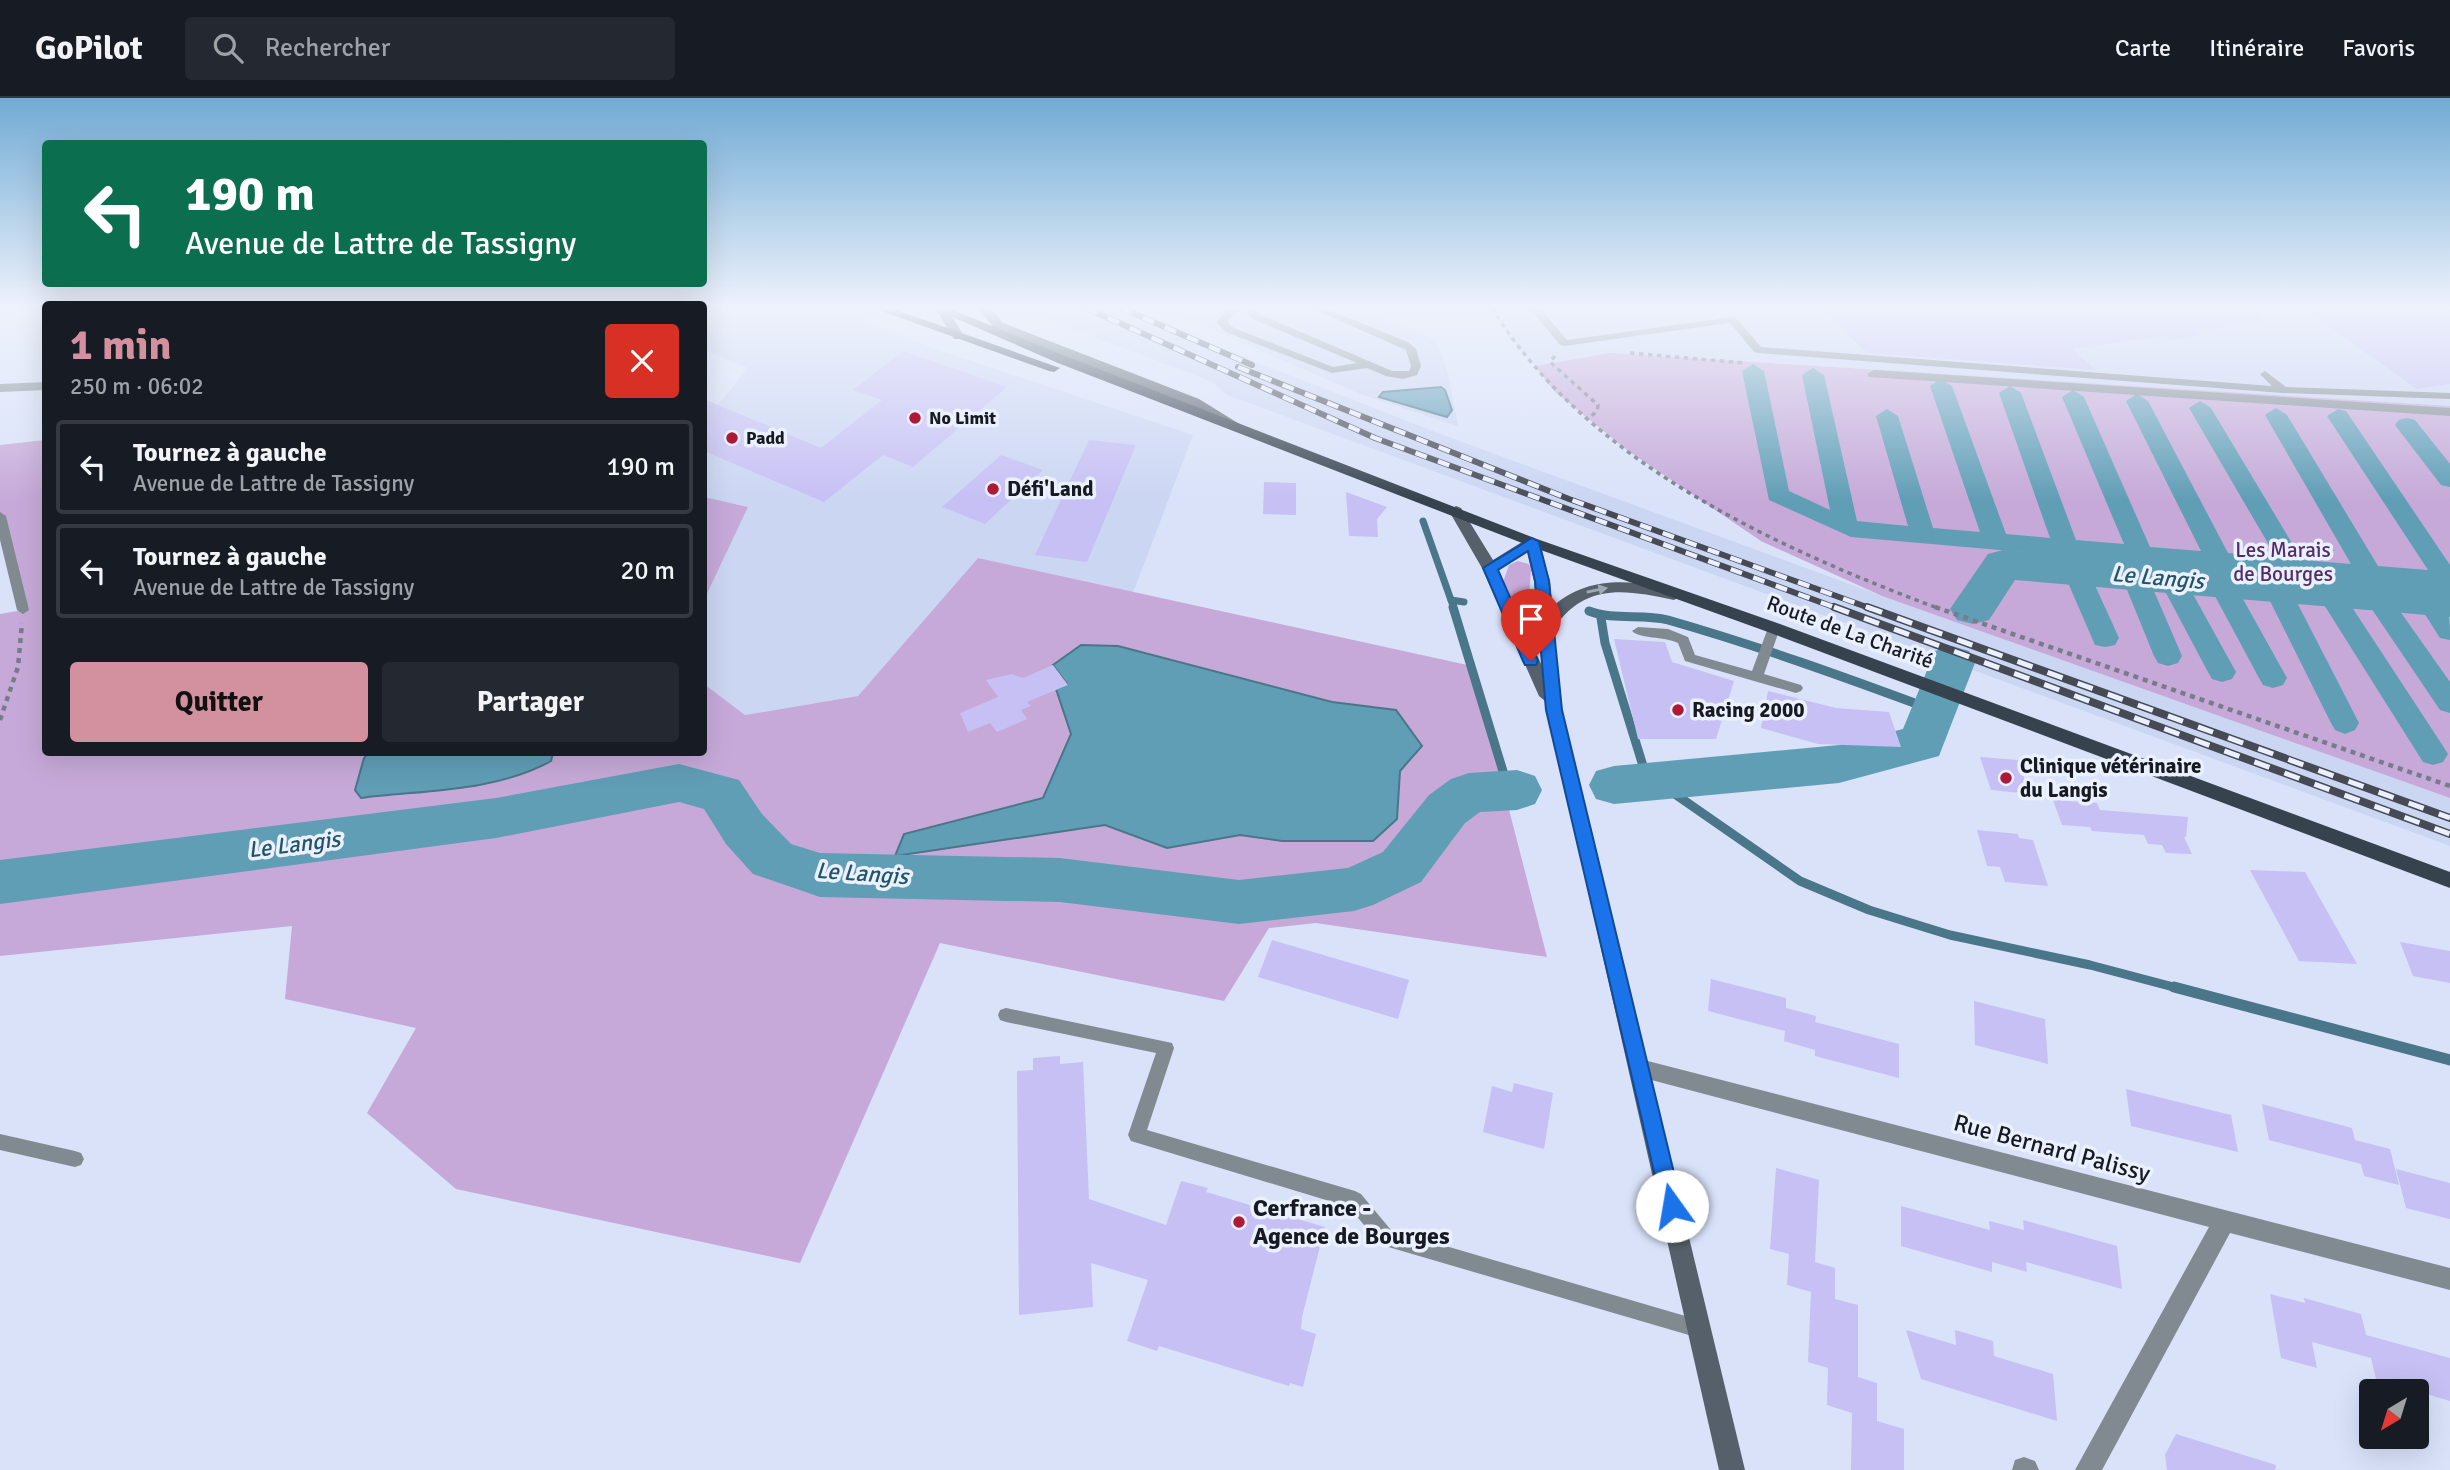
<!DOCTYPE html>
<html lang="fr">
<meta charset="utf-8">
<style>
body{margin:0;font-family:Signika,sans-serif;background:#242831;color:#f1f3f6;height:100vh;display:flex;flex-direction:column;font-size:26px;white-space:nowrap}
*{box-sizing:border-box;margin:0}
p{font-size:23px;color:#9ea1a6}
.icon{flex:none;width:38px;height:38px;fill:none;stroke:currentColor;stroke-width:2;stroke-linecap:round;stroke-linejoin:round}
.map{position:relative;flex:1;overflow:hidden}
.side{position:absolute;left:42px;top:203px;width:665px;height:455px;display:flex;flex-direction:column;background:#171b24;border-radius:7px;box-shadow:0 7px 28px #0002}
.side>*{flex:none}
.banner{position:absolute;left:42px;top:42px;width:665px;height:147px;border-radius:7px;box-shadow:0 7px 28px #0002;background:#0b6e4f;color:#fff;overflow:hidden}
.needle{width:46px;rotate:218deg}
.fabs{position:absolute;left:2359px;top:1281px;display:grid;gap:14px}
.fabs a{display:grid;place-items:center;width:70px;height:70px;border-radius:7px;background:#171b24;box-shadow:0 7px 28px #0002;font-size:35px}
.pin{position:absolute;display:grid;place-items:center;width:60px;height:60px;color:#fff;margin:-72px -30px;border-radius:50% 50% 50% 0;rotate:-45deg;box-shadow:0 0 7px #0007}
.pin .icon{rotate:45deg}
.me{position:absolute;width:77px;margin:-38px;rotate:347deg;stroke-linejoin:round;filter:drop-shadow(0 0 5px #0008)}
.turn{display:flex;align-items:center;gap:24px;height:147px;padding:0 28px;font-size:32px}
.turn .icon{width:91px;height:91px;stroke-width:2.5}
.turn b{display:block;font-size:49px;line-height:60px}
.round{display:grid;place-items:center;flex:none;width:74px;height:74px;border-radius:7px;background:#242831}
.overview{display:flex;align-items:center;justify-content:space-between;height:119px;padding:0 28px}
h1{font-size:42px;font-weight:800;line-height:52px;color:#d391a0}
.cta{display:flex;gap:14px;margin-top:auto;padding:14px 28px}
.cta a{flex:1;height:80px;border-radius:7px;background:#d391a0;color:#111;font-size:28px;font-weight:800;line-height:80px;text-align:center}
.cta a+a{background:#242831;color:#f1f3f6}
ul{padding:0;list-style:none}
li{display:flex;align-items:center;gap:21px;height:94px;margin:0 14px 10px;padding:0 14px;border:4px solid #363941;border-radius:7px}
li div{flex:1}
li b{display:block;font-size:26px}
li em{font-style:normal}
header{display:flex;align-items:center;gap:42px;box-sizing:border-box;height:98px;padding:0 35px;background:#171b24;border-bottom:2px solid #363941}
header strong{font-size:33px}
nav{display:flex;gap:38px;margin-inline-start:auto;font-size:24px}
.search{width:490px;height:63px;background:#242831;display:flex;align-items:center;gap:18px;box-sizing:border-box;padding:0 24px;border-radius:7px;color:#9ea1a6;font-size:26px}
.map>svg:first-child{display:block}
.built{fill:#cbd6f3}
.green{fill:#c6a9d8}
.water{fill:#609eb6;stroke:#4a7689;stroke-width:2}
.lines{fill:none;stroke-linecap:round;stroke-linejoin:round}
.stream-far2{stroke:#4a7689;stroke-width:7}
.stream-far1{stroke:#4a7689;stroke-width:9}
.stream{stroke:#4a7689;stroke-width:11}
.canal{fill:#609eb6;fill-rule:evenodd}
.river{fill:#609eb6;fill-rule:evenodd}
.building{fill:#c6c0f4}
.path-far1{stroke:#767c8a;stroke-width:3.5;stroke-dasharray:4.5 4.5;stroke-linecap:butt}
.path{stroke:#767c8a;stroke-width:4.5;stroke-dasharray:5 5;stroke-linecap:butt}
.service{fill:#828a91;fill-rule:evenodd}
.minor{fill:#828a91;fill-rule:evenodd}
.secondary{fill:#55606a;fill-rule:evenodd}
.primary{fill:#36434f;fill-rule:evenodd}
.rail-far1-casing{stroke:#464a55;stroke-width:6}
.rail-casing{stroke:#464a55;stroke-width:8}
.rail-far1{stroke:#eaf0fd;stroke-width:4.5;stroke-dasharray:12;stroke-linecap:butt}
.rail{stroke:#eaf0fd;stroke-width:5;stroke-dasharray:16;stroke-linecap:butt}
.oneway{fill:#a0a8b4}
.route{fill:#1a73e8;stroke:#114b97;stroke-width:2}
.poi-dot{fill:#ae1938;stroke:#eaf0fd;stroke-width:2.5}
.labels{text-anchor:middle;stroke-width:7;stroke-linejoin:round;paint-order:stroke}
.far-poi-label{font-size:18px;font-weight:bold;fill:#171a21;stroke:#eaf0fd;text-anchor:start}
.poi-label{font-size:21px;font-weight:bold;fill:#171a21;stroke:#eaf0fd;text-anchor:start}
.park-label{font-size:21px;fill:#522d67;stroke:#eaf0fd}
.street-label{font-size:21px;fill:#171a21;stroke:#eaf0fd}
.water-label{font-size:23px;font-style:italic;fill:#225567;stroke:#eaf0fd}
.near-street-label{font-size:24px;fill:#171a21;stroke:#eaf0fd}
.near-poi-label{font-size:24px;font-weight:bold;fill:#171a21;stroke:#eaf0fd;text-anchor:start}
</style>
<header>
<strong>GoPilot</strong>
<div class="search"><svg class="icon" aria-label="search" viewBox="0 0 24 24"><circle cx="10" cy="10" r="6"/><path d="M15 15l6 6"/></svg>Rechercher</div>
<nav><a>Carte</a><a>Itinéraire</a><a>Favoris</a></nav>
</header>
<div class="map">
<svg width="2450" height="1372" viewBox="0 0 2450 1372">
<rect width="100%" height="100%" fill="#d9e2f9"/>
<g class="built">
<path d="M704,210H833L900,239L1193,337L1133,495L978,460L858,598L745,617L704,586V502L748,409L704,399V324L748,270L704,252Z"/>
<path d="M1017,210H1136L1225,252L1443,337L1882,498L2450,700V748L1227,297L1213,284Z"/>
<path d="M1162,210H1356L1437,243L1448,276L1458,328L1363,297Z"/>
<path d="M1492,210H2450V308L1610,255L1535,268L1509,239Z"/>
</g>
<g class="green">
<path d="M1610,255L2450,308V700L1882,498L1761,443L1627,352L1554,293L1535,268Z"/>
<path d="M45,342L46,654H704V586L745,617L858,598L978,460L1472,568L1547,859L1316,825L1269,830L1224,903L940,845L800,1165L456,1091L367,1015L416,930L285,901L292,828L0,858V516L23,512L0,418V347Z"/>
<path d="M704,399L748,409L704,502Z"/>
<path d="M1518,463L1529,466L1531,471L1528,512L1513,510L1503,484L1509,467Z"/>
</g>
<g class="water">
<path d="M1441,289L1445,292L1452,312L1447,319L1379,299L1383,294Z"/>
<path d="M1081,547L1118,548L1332,604L1396,612L1422,648L1400,673L1397,721L1373,743H1282L1240,737L1167,750L1105,727L895,758L904,736L1043,700L1071,636L1056,591L1067,586L1053,567Z"/>
<path d="M369,655V654L553,655L551,663C495,694 423,692 361,700L355,692L364,660Z"/>
</g>
<g class="lines">
<g class="stream-far2">
<path d="M1423,423L1451,502"/>
<path d="M1454,511L1451,502L1464,504"/>
</g>
<g class="stream-far1">
<path d="M1453,509L1509,693"/>
<path d="M1589,513C1614,523 1642,515 1668,522C1759,548 1847,580 1936,613"/>
<path d="M1601,520L1605,545L1644,671L1659,685L1800,783L1869,812L1950,837L2090,867L2181,891"/>
</g>
<path class="stream" d="M2174,889L2450,962"/>
<g class="canal">
<path d="M1753,266L1764,273L1789,393L1830,412L1802,277L1813,270L1824,277L1857,423L1908,428L1876,318L1887,311L1898,318L1933,430L1980,434L1930,288L1941,281L1952,288L2006,436L2050,440L1999,295L2010,288L2021,295L2076,442L2124,446L2062,299L2073,292L2084,299L2150,449L2201,453L2126,303L2137,296L2148,303L2228,455L2276,459L2189,310L2200,303L2211,310L2302,462L2351,466L2265,317L2276,310L2287,317L2378,468L2428,472L2327,318L2338,311L2346,313L2450,467V492L2082,459L2119,540L2115,547L2105,549L2095,547L2056,457L1851,439L1769,402L1742,273Z"/>
<path d="M2407,320L2415,322L2450,366V389L2441,387L2395,327L2399,322Z"/>
<path d="M2134,468L2143,471L2147,477L2182,558L2178,565L2168,568L2158,565L2154,558L2121,477L2125,471Z"/>
<path d="M2171,471L2180,474L2184,480L2236,574L2232,581L2222,584L2212,581L2208,574L2158,480L2162,474Z"/>
<path d="M2221,476L2230,479L2234,485L2287,580L2283,587L2273,590L2263,587L2259,580L2208,485L2212,479Z"/>
<path d="M2276,480L2285,483L2289,489L2359,625L2355,632L2345,636L2335,632L2331,625L2263,489L2267,483Z"/>
<path d="M2329,485L2338,488L2443,648L2448,656L2443,664L2433,667L2423,664L2316,494L2320,488Z"/>
<path d="M2376,489L2385,492L2450,584V615L2440,612L2363,498L2367,492Z"/>
<path d="M2429,493C2450,500 2450,522 2450,542L2440,540L2416,502L2420,496Z"/>
</g>
<g class="river">
<path d="M2003,452L2450,489V519L2015,482L1989,522L1973,526L1957,522L1950,511L1988,456Z"/>
<path d="M1952,548L1969,553L1975,565L1939,658L1839,685L1614,706L1596,701L1589,687L1596,673L1614,668L1839,647L1903,631L1935,553Z"/>
<path d="M679,666L739,682L762,716L791,746L820,755L1060,760L1239,782L1348,770L1383,754L1429,697L1451,681L1469,675L1517,672L1535,678L1542,692L1535,706L1517,712L1480,714L1465,725L1421,784L1373,807L1354,813L1239,826L1060,804L820,799L753,776L726,746L704,711L679,704L496,740L0,806V762L496,700Z"/>
</g>
</g>
<g class="building">
<path d="M1822,210H2261L2262,223L2195,233L2200,237L2170,242L2165,238L2072,251L2096,272L1871,255L1863,252Z"/>
<path d="M2303,210H2450V286L2417,291Z"/>
<path d="M903,253L1007,289L913,369L883,357L824,404L704,353V301L821,350L882,302L853,292Z"/>
<path d="M1089,342L1136,347L1087,464L1035,457Z"/>
<path d="M1001,357L1043,372L985,426L942,409Z"/>
<path d="M1264,384L1296,385V417L1263,416Z"/>
<path d="M1346,394L1387,409L1377,421L1378,439L1349,438Z"/>
<path d="M1614,541L1665,544L1672,564L1734,583L1716,641H1638Z"/>
<path d="M1053,567L1068,587L1027,604L1031,608L1021,612L1027,621L997,634L990,625L968,634L960,615L998,599L986,582L1012,576L1023,580Z"/>
<path d="M1768,593L1836,610L1889,614L1901,649L1818,646L1761,630Z"/>
<path d="M1980,659L2018,662L2030,696L1991,692Z"/>
<path d="M2053,702L2097,705L2100,712L2188,719L2186,739H2184L2192,756L2166,755L2162,747L2148,746L2144,737L2092,733L2090,729L2062,727Z"/>
<path d="M1977,732L2018,736L2019,740L2033,742L2048,788L2005,784L2000,769L1987,768Z"/>
<path d="M2250,772L2305,774L2357,866L2299,863Z"/>
<path d="M1272,842L1409,882L1398,921L1258,879Z"/>
<path d="M2400,844L2450,853V885L2413,878Z"/>
<path d="M1711,881L1786,900V910L1816,918L1815,924L1899,946V980L1815,958V952L1784,943L1785,933L1708,913Z"/>
<path d="M1974,903L2045,921L2048,966L1975,947Z"/>
<path d="M1060,958V966L1083,964L1089,1101L1166,1127L1181,1083L1208,1090L1206,1094L1325,1129L1302,1219L1301,1231L1316,1236L1303,1289L1290,1285L1289,1288L1159,1248L1157,1253L1127,1243L1148,1182L1091,1165L1093,1209L1019,1217L1017,973L1033,972V960Z"/>
<path d="M1514,985L1553,995L1544,1051L1483,1034L1492,988L1512,994Z"/>
<path d="M2126,991L2231,1017L2238,1054L2131,1028Z"/>
<path d="M2262,1006L2352,1030L2355,1042L2390,1051L2399,1087L2364,1078L2361,1066L2269,1042Z"/>
<path d="M1776,1070L1819,1082L1815,1164L1835,1170V1201L1858,1207V1279L1877,1285V1323L1904,1331V1372H1851L1852,1315L1827,1307L1828,1270L1808,1264L1811,1194L1787,1187L1789,1156L1770,1151Z"/>
<path d="M2396,1071L2450,1085V1121L2406,1110Z"/>
<path d="M1901,1108L1990,1132L1989,1123L2024,1132L2023,1122L2117,1148L2122,1191L2026,1164L2027,1174L1992,1164V1174L1901,1148Z"/>
<path d="M2270,1196L2305,1205L2304,1200L2361,1216L2366,1237L2450,1260V1303L2376,1281L2371,1260L2312,1244L2317,1270L2281,1260Z"/>
<path d="M1906,1232L1956,1247L1955,1232L1993,1243L1994,1258L2053,1276L2057,1323L1921,1281Z"/>
<path d="M2176,1336L2276,1367L2275,1372H2167L2165,1357Z"/>
</g>
<g class="lines">
<g class="path-far1">
<path d="M1492,210C1586,364 1777,450 1940,511"/>
<path d="M1630,255L1744,265"/>
<path d="M1555,258L1550,264L1598,307L1597,313L1588,321"/>
</g>
<g class="path">
<path d="M1935,509L2450,688"/>
<path d="M0,622L18,569L22,525"/>
</g>
<g class="service">
<path d="M1230,210H1240L1227,224L1234,230L1333,269L1357,265L1253,221L1246,215L1249,210H1259L1256,214L1261,217L1392,273H1409L1411,268L1406,252L1311,210H1324L1408,244L1416,251L1421,268L1417,277L1403,281L1386,278L1367,270L1332,275L1226,234L1216,224Z"/>
<path d="M1530,210H1540L1567,242L1732,219L1736,220L1761,249L2272,288L2260,276L2265,273L2286,289L2450,295V301L2283,295L1758,255L1754,254L1730,225L1564,248L1560,247Z"/>
<path d="M0,414L6,418L29,512L23,516L17,512L0,442Z"/>
<path d="M1774,526L1780,530L1764,576L1801,587L1803,590L1801,593L1796,595L1685,563L1678,545C1663,538 1640,541 1632,533L1638,529L1668,531L1688,539L1695,557L1752,573L1768,530Z"/>
<path d="M1006,910L1172,945L1174,950L1147,1032L1355,1093L1361,1096L1391,1132L1699,1222L1706,1224L1708,1231L1706,1238L1699,1240L1385,1148L1379,1145L1349,1109L1131,1043L1128,1037L1156,955L1006,924L1000,922L998,917L1000,912Z"/>
<path d="M0,1036L75,1053L81,1055L84,1061L81,1067L75,1069L0,1052Z"/>
</g>
<g class="minor">
<path d="M1874,272L2450,310V318L1869,279L1867,276Z"/>
<path d="M46,284V292L0,294V286Z"/>
<path d="M1640,961L2450,1170V1192L2230,1135L2102,1372H2075L2209,1129L1640,979L1633,977L1630,970L1633,963Z"/>
<path d="M2024,1359L2035,1363L2039,1372H2012L2015,1362Z"/>
</g>
<g class="secondary">
<path d="M935,210H947L964,238L962,241H954Z"/>
<path d="M978,210H990L1003,225L1199,301L1241,327L1239,330H1229L1189,307L995,231Z"/>
<path d="M1456,408L1461,410L1493,462L1527,441H1537L1550,483L1552,509C1583,482 1618,481 1656,488C1665,490 1676,490 1682,497L1674,502C1626,492 1586,484 1554,530L1562,612L1745,1372H1719L1545,603L1539,598L1482,470L1449,413ZM1527,454L1534,483L1542,568L1498,472Z"/>
</g>
<g class="primary">
<path d="M873,210H891L1060,270L1054,274L1049,273Z"/>
<path d="M932,210H948L1068,259L1537,441L1780,526L2450,774V790L1768,534L1527,447L1058,265Z"/>
</g>
<g class="rail-far1-casing">
<g id="rail-far1">
<path d="M1086,210L1375,340L1839,511"/>
<path d="M1121,210L1252,267"/>
<path d="M1238,269L1569,401L1872,511"/>
</g>
</g>
<g class="rail-casing">
<g id="rail">
<path d="M1834,509L2450,736"/>
<path d="M1867,509L2450,720"/>
</g>
</g>
<use href="#rail-far1" class="rail-far1"/>
<use href="#rail" class="rail"/>
</g>
<defs><path id="oneway-solid" d="M-6-.8H1V-3.2L6.5 0L1 3.2V.8H-6Z" transform="scale(1.75)"/></defs>
<use class="oneway" href="#oneway-solid" transform="translate(1597 492) rotate(-12)"/>
<linearGradient id="sky" x2="0" y2="1"><stop stop-color="#71abd4"/><stop offset="0.52" stop-color="#eef2fc"/><stop offset="1" stop-color="#eef2fc" stop-opacity="0"/></linearGradient>
<rect width="2450" height="402" fill="url(#sky)"/>
<path class="route" d="M1532,440L1539,444L1549,483L1562,612L1682,1108L1679,1114L1672,1117L1665,1114L1662,1108L1546,612L1535,483L1528,453L1498,472L1538,563L1536,567H1525L1523,563L1483,470Z"/>
<g class="poi-dot">
<circle cx="915" cy="320" r="7"/>
<circle cx="732" cy="340" r="7"/>
<circle cx="993" cy="391" r="7"/>
<circle cx="1678" cy="612" r="7"/>
<circle cx="2006" cy="680" r="7"/>
<circle cx="1239" cy="1124" r="7"/>
</g>
<g class="labels">
<g class="far-poi-label">
<text x="929" y="326">No Limit</text>
<text x="746" y="346">Padd</text>
</g>
<g class="poi-label">
<text x="1007" y="398">Défi'Land</text>
<text x="1692" y="619">Racing 2000</text>
<text x="2020" y="675">Clinique vétérinaire<tspan x="2020" dy="24">du Langis</tspan></text>
</g>
<g class="park-label">
<text x="2283" y="459">Les Marais<tspan x="2283" dy="24">de Bourges</tspan></text>
</g>
<g class="street-label">
<text transform="translate(1850 534) rotate(20)" y="7">Route de La Charité</text>
</g>
<g class="water-label">
<text transform="translate(2158 479) rotate(5)" y="8">Le Langis</text>
<text transform="translate(294 746) rotate(-7)" y="8">Le Langis</text>
<text transform="translate(862 775) rotate(4)" y="8">Le Langis</text>
</g>
<g class="near-street-label">
<text transform="translate(2052 1050) rotate(15)" y="8">Rue Bernard Palissy</text>
</g>
<g class="near-poi-label">
<text x="1253" y="1118">Cerfrance -<tspan x="1253" dy="28">Agence de Bourges</tspan></text>
</g>
</g>
</svg>
<div class="fabs">
<a><svg class="needle" viewBox="-14 -14 28 28"><path d="M0-13l5 13h-10z" fill="#e53935"/><path d="M0 13l5-13h-10z" fill="#9ea1a6"/></svg></a>
</div>
<div class="pin" style="left:1531px;top:563px;background:#d93025"><svg class="icon" aria-label="arrive" viewBox="0 0 24 24"><path d="M6 21V4h12l-3 4 3 4H6"/></svg></div>
<svg class="me" style="left:1672px;top:1108px" viewBox="-20 -20 40 40"><circle r="19" fill="#fff"/><path d="M0-13L10 11 0 6-10 11z" fill="#1a73e8"/></svg>
<div class="banner">
<div class="turn"><svg class="icon" aria-label="left" viewBox="0 0 24 24"><path d="M17 20v-9H6M10 6l-5 5 5 5"/></svg><div><b>190 m</b>Avenue de Lattre de Tassigny</div></div>
</div>
<section class="side">
<div class="overview"><div><h1>1 min</h1><p>250 m · 06:02</p></div><a class="round" style="background:#d93025;color:#fff"><svg class="icon" aria-label="close" viewBox="0 0 24 24"><path d="M6 6l12 12M18 6L6 18"/></svg></a></div>
<ul>
<li><svg class="icon" aria-label="left" viewBox="0 0 24 24"><path d="M17 20v-9H6M10 6l-5 5 5 5"/></svg><div><b>Tournez à gauche</b><p>Avenue de Lattre de Tassigny</p></div><em>190 m</em></li>
<li><svg class="icon" aria-label="left" viewBox="0 0 24 24"><path d="M17 20v-9H6M10 6l-5 5 5 5"/></svg><div><b>Tournez à gauche</b><p>Avenue de Lattre de Tassigny</p></div><em>20 m</em></li>
</ul>
<div class="cta"><a>Quitter</a><a>Partager</a></div>
</section>
</div>
